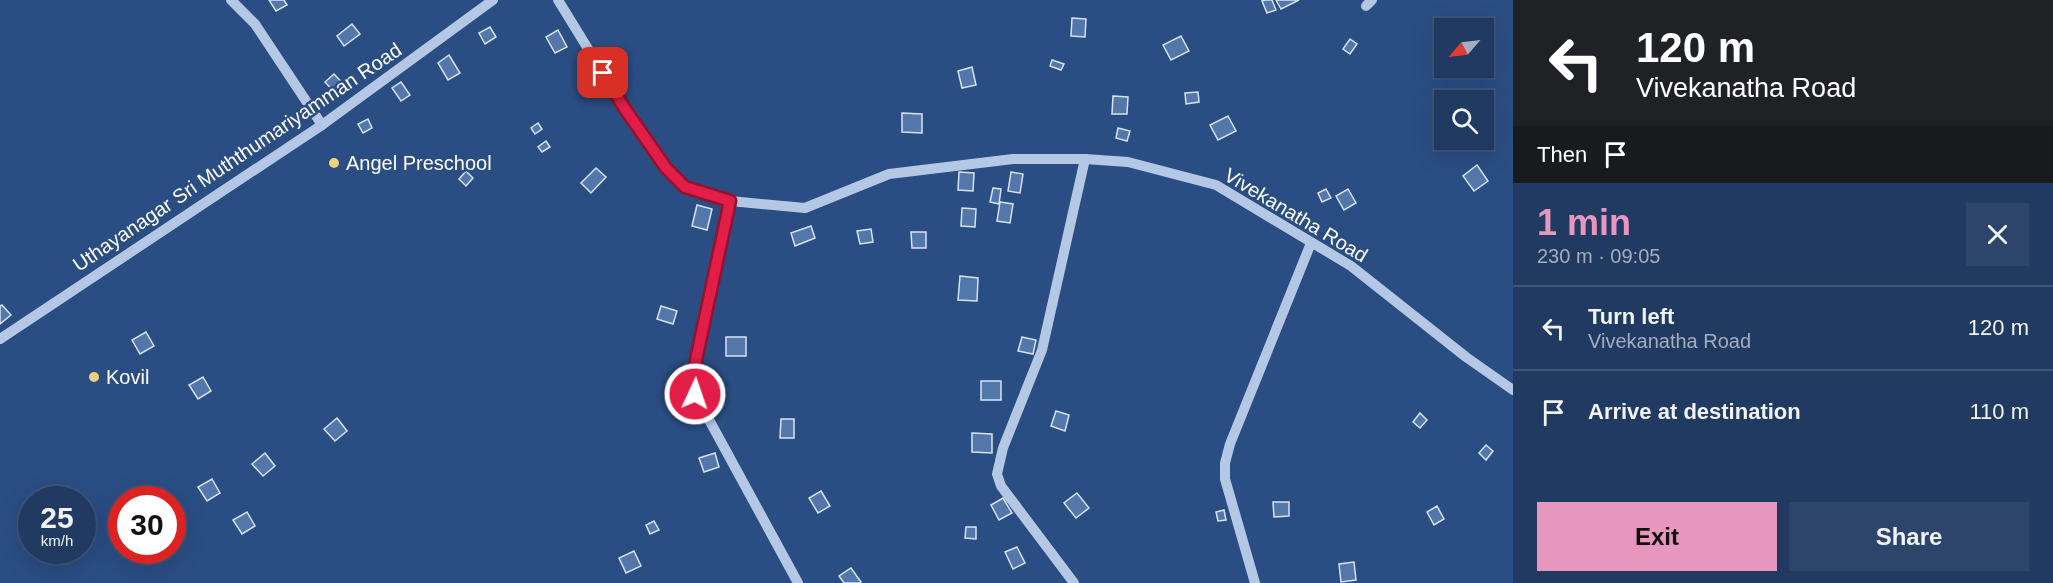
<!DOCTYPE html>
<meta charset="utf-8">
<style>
body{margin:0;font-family:Helvetica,sans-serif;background:#2d456b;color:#f1f3f6;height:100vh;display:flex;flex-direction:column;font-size:22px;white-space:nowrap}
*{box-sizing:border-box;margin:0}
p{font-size:20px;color:#a2adbe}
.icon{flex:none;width:33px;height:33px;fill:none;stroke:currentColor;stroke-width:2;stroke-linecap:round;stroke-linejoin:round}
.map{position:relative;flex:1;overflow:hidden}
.panel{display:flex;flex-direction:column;background:#203a62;width:540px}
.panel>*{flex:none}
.top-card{background:#202124;color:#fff;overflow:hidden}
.needle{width:39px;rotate:242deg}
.buttons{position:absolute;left:1434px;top:18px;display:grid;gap:12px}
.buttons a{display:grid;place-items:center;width:60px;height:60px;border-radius:0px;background:#203a62;box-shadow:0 6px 24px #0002,0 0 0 2px #3d5477;font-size:30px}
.speed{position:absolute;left:18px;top:486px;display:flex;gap:12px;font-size:30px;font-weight:700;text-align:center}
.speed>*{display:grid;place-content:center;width:78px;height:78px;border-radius:50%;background:#203a62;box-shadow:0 6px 24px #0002,0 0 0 2px #3d5477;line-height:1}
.speed small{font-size:15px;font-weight:400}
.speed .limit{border:9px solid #d22;background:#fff;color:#111}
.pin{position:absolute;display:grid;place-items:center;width:51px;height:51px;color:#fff;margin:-26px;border-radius:12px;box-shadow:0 3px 9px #0006}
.me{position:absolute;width:66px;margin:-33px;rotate:3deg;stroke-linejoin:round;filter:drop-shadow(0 0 4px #0008)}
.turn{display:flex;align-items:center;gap:21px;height:126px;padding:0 24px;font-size:27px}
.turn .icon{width:78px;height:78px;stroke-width:2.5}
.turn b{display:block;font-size:42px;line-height:51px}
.then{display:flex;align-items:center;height:57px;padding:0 24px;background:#0003;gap:12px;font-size:22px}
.round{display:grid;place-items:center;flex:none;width:63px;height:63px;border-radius:0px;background:#2d456b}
.head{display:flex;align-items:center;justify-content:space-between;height:102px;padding:0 24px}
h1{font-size:36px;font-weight:800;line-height:45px;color:#e797bd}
.button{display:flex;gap:12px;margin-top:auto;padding:12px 24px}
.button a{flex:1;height:69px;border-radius:0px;background:#e797bd;color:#111;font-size:24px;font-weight:800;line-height:69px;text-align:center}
.button a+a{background:#2d456b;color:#f1f3f6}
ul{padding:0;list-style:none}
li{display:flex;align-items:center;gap:18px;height:84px;padding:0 24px;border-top:2px solid #3d5477}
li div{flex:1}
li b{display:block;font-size:22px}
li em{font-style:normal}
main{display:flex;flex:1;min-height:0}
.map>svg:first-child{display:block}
.building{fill:#5376ab;stroke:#d7e3f5;stroke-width:1.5}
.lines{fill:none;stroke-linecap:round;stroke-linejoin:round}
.minor{stroke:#b4c8e6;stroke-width:10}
.route-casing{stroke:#92132f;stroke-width:15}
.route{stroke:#e11d48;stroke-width:10}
.poi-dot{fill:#edd17b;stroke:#2a4d83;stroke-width:2}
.labels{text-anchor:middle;stroke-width:5;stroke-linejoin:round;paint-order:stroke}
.street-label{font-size:20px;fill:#fff;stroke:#2a4d83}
.poi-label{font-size:20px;fill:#fff;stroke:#2a4d83;text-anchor:start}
</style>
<main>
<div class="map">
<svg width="1513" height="583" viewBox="0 0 1513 583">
<rect width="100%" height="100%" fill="#2a4d83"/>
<g class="building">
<path d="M269,0H284L287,5L276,11Z"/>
<path d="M1265,0H1272L1276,10L1267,13L1262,1Z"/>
<path d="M1276,0H1299L1281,9Z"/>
<path d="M1072,18L1086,19L1085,37L1071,36Z"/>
<path d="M352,24L360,34L344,46L337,36Z"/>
<path d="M490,27L496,37L485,44L479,33Z"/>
<path d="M558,30L567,47L555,53L546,37Z"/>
<path d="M1181,36L1189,51L1171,60L1163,45Z"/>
<path d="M1350,39L1357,44L1350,54L1343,49Z"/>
<path d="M449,55L460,73L448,80L438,63Z"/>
<path d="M1052,60L1064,64L1061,70L1050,66Z"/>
<path d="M972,67L976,85L962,88L958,71Z"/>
<path d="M334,74L348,89L339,97L325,82Z"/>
<path d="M401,82L410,95L401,101L392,88Z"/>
<path d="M1198,92L1199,102L1186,104L1185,93Z"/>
<path d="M1113,96L1128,97L1127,114H1112Z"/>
<path d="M902,113L922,114V133L902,132Z"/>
<path d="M1228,116L1236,131L1218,140L1210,125Z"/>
<path d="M368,119L372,128L363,133L358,124Z"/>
<path d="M538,123L542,129L535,134L531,128Z"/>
<path d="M1118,128L1130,131L1127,141L1116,138Z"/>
<path d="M546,141L550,147L542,152L538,147Z"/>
<path d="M1477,165L1488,181L1474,191L1463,176Z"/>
<path d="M596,168L606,177L591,193L581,183Z"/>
<path d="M466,171L473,178L466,186L459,179Z"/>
<path d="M959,172L974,173L973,191L958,190Z"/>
<path d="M1011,172L1023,174L1020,193L1008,191Z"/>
<path d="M993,188L1001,189L999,204L990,202Z"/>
<path d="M1326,189L1331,198L1322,202L1318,193Z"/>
<path d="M1348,189L1356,203L1344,210L1336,196Z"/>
<path d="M1000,202L1013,204L1010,223L997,221Z"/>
<path d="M697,205L712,209L707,230L692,226Z"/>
<path d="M962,208L976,209L975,227L961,226Z"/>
<path d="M811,226L815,238L795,246L791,233Z"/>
<path d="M871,229L873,242L860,244L857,231Z"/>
<path d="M911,232H926V248H912Z"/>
<path d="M960,276L978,278L977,301L958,300Z"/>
<path d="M2,305L11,315L0,324V306Z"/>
<path d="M661,306L677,311L673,324L657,319Z"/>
<path d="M146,332L154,346L140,354L132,340Z"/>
<rect x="726" y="337" width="20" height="19"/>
<path d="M1022,337L1036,340L1033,354L1018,351Z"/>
<path d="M203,377L211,391L198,399L189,385Z"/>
<rect x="981" y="381" width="20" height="19"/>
<path d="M688,410L690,419L682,420L681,411Z"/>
<path d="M1056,411L1069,415L1065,431L1051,426Z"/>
<path d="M1420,413L1427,420L1420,428L1413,422Z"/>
<path d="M337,418L347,431L335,441L324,429Z"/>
<path d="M781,419H794V438H780Z"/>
<path d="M972,433L992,434V453L972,452Z"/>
<path d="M1486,445L1493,451L1486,460L1479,453Z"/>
<path d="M265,453L275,466L263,476L252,464Z"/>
<path d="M715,453L719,467L704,472L699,458Z"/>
<path d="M212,479L220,493L207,501L198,487Z"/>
<path d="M821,491L830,506L818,513L809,498Z"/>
<path d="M1077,493L1089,508L1076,518L1064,503Z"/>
<path d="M1003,498L1012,513L999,520L991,505Z"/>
<path d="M1273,502H1289V516L1274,517Z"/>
<path d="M1437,506L1444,519L1434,525L1427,512Z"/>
<path d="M1224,510L1226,520L1218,521L1216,512Z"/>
<path d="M247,512L255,526L242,534L233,520Z"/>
<path d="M654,521L659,530L650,534L646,525Z"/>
<path d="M966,527H976V539L965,538Z"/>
<path d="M1017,547L1025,563L1013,569L1005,552Z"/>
<path d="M634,551L641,566L626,573L619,558Z"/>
<path d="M1354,562L1356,580L1341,582L1339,564Z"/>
<path d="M851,568L861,582L860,583H844L839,576Z"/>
</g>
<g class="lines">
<g class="minor">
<path d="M231,0L255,24L322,125"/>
<path d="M558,0L625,109L666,168L685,187L730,201L805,208L889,174L1013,159H1085L1128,162L1216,185L1351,266L1466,357L1513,390"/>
<path d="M1366,6L1372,0"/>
<path d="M730,201L696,360L695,394L798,583"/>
<path d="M0,339L322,125L493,0"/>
<path d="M1074,583L1001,486L997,474L1003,448L1042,350L1085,159"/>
<path d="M1255,583L1225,479V463L1230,444L1311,243"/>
</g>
</g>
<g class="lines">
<g class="route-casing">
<path id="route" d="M603,73L625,109L666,168L685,187L730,201L696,360L695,394"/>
</g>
<use href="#route" class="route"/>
</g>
<g class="poi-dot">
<circle cx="334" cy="163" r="6"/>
<circle cx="94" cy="377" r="6"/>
</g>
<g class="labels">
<g class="street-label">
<text transform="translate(237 157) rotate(-34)" y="7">Uthayanagar Sri Muththumariyamman Road</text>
<text transform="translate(1296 215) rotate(31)" y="7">Vivekanatha Road</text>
</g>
<g class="poi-label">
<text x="346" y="170">Angel Preschool</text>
<text x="106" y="384">Kovil</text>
</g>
</g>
</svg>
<div class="buttons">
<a><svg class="needle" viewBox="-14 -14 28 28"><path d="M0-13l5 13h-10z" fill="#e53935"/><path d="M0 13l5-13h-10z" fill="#a2adbe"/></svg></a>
<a><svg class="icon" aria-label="search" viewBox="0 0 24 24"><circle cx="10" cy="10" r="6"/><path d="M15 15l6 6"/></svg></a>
</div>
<div class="speed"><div>25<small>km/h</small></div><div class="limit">30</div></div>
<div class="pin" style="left:603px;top:73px;background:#d93025"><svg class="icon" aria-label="arrive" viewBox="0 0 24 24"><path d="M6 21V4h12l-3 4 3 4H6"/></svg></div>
<svg class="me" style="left:695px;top:394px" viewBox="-20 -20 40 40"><circle r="17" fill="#e11d48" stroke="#fff" stroke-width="3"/><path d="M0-11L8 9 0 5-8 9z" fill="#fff"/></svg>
</div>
<section class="panel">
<div class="top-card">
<div class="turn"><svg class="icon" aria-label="left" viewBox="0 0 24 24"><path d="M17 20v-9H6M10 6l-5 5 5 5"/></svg><div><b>120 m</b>Vivekanatha Road</div></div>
<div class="then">Then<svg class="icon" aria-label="arrive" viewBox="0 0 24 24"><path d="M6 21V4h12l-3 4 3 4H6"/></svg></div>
</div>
<div class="head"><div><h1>1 min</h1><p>230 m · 09:05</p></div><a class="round"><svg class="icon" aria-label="close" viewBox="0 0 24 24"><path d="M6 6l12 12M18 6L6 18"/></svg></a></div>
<ul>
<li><svg class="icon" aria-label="left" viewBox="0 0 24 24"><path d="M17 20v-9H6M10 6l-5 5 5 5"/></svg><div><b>Turn left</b><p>Vivekanatha Road</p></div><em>120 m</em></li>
<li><svg class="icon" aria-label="arrive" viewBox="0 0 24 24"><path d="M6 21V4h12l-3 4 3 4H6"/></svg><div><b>Arrive at destination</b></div><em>110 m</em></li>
</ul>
<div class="button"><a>Exit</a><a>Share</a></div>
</section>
</main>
